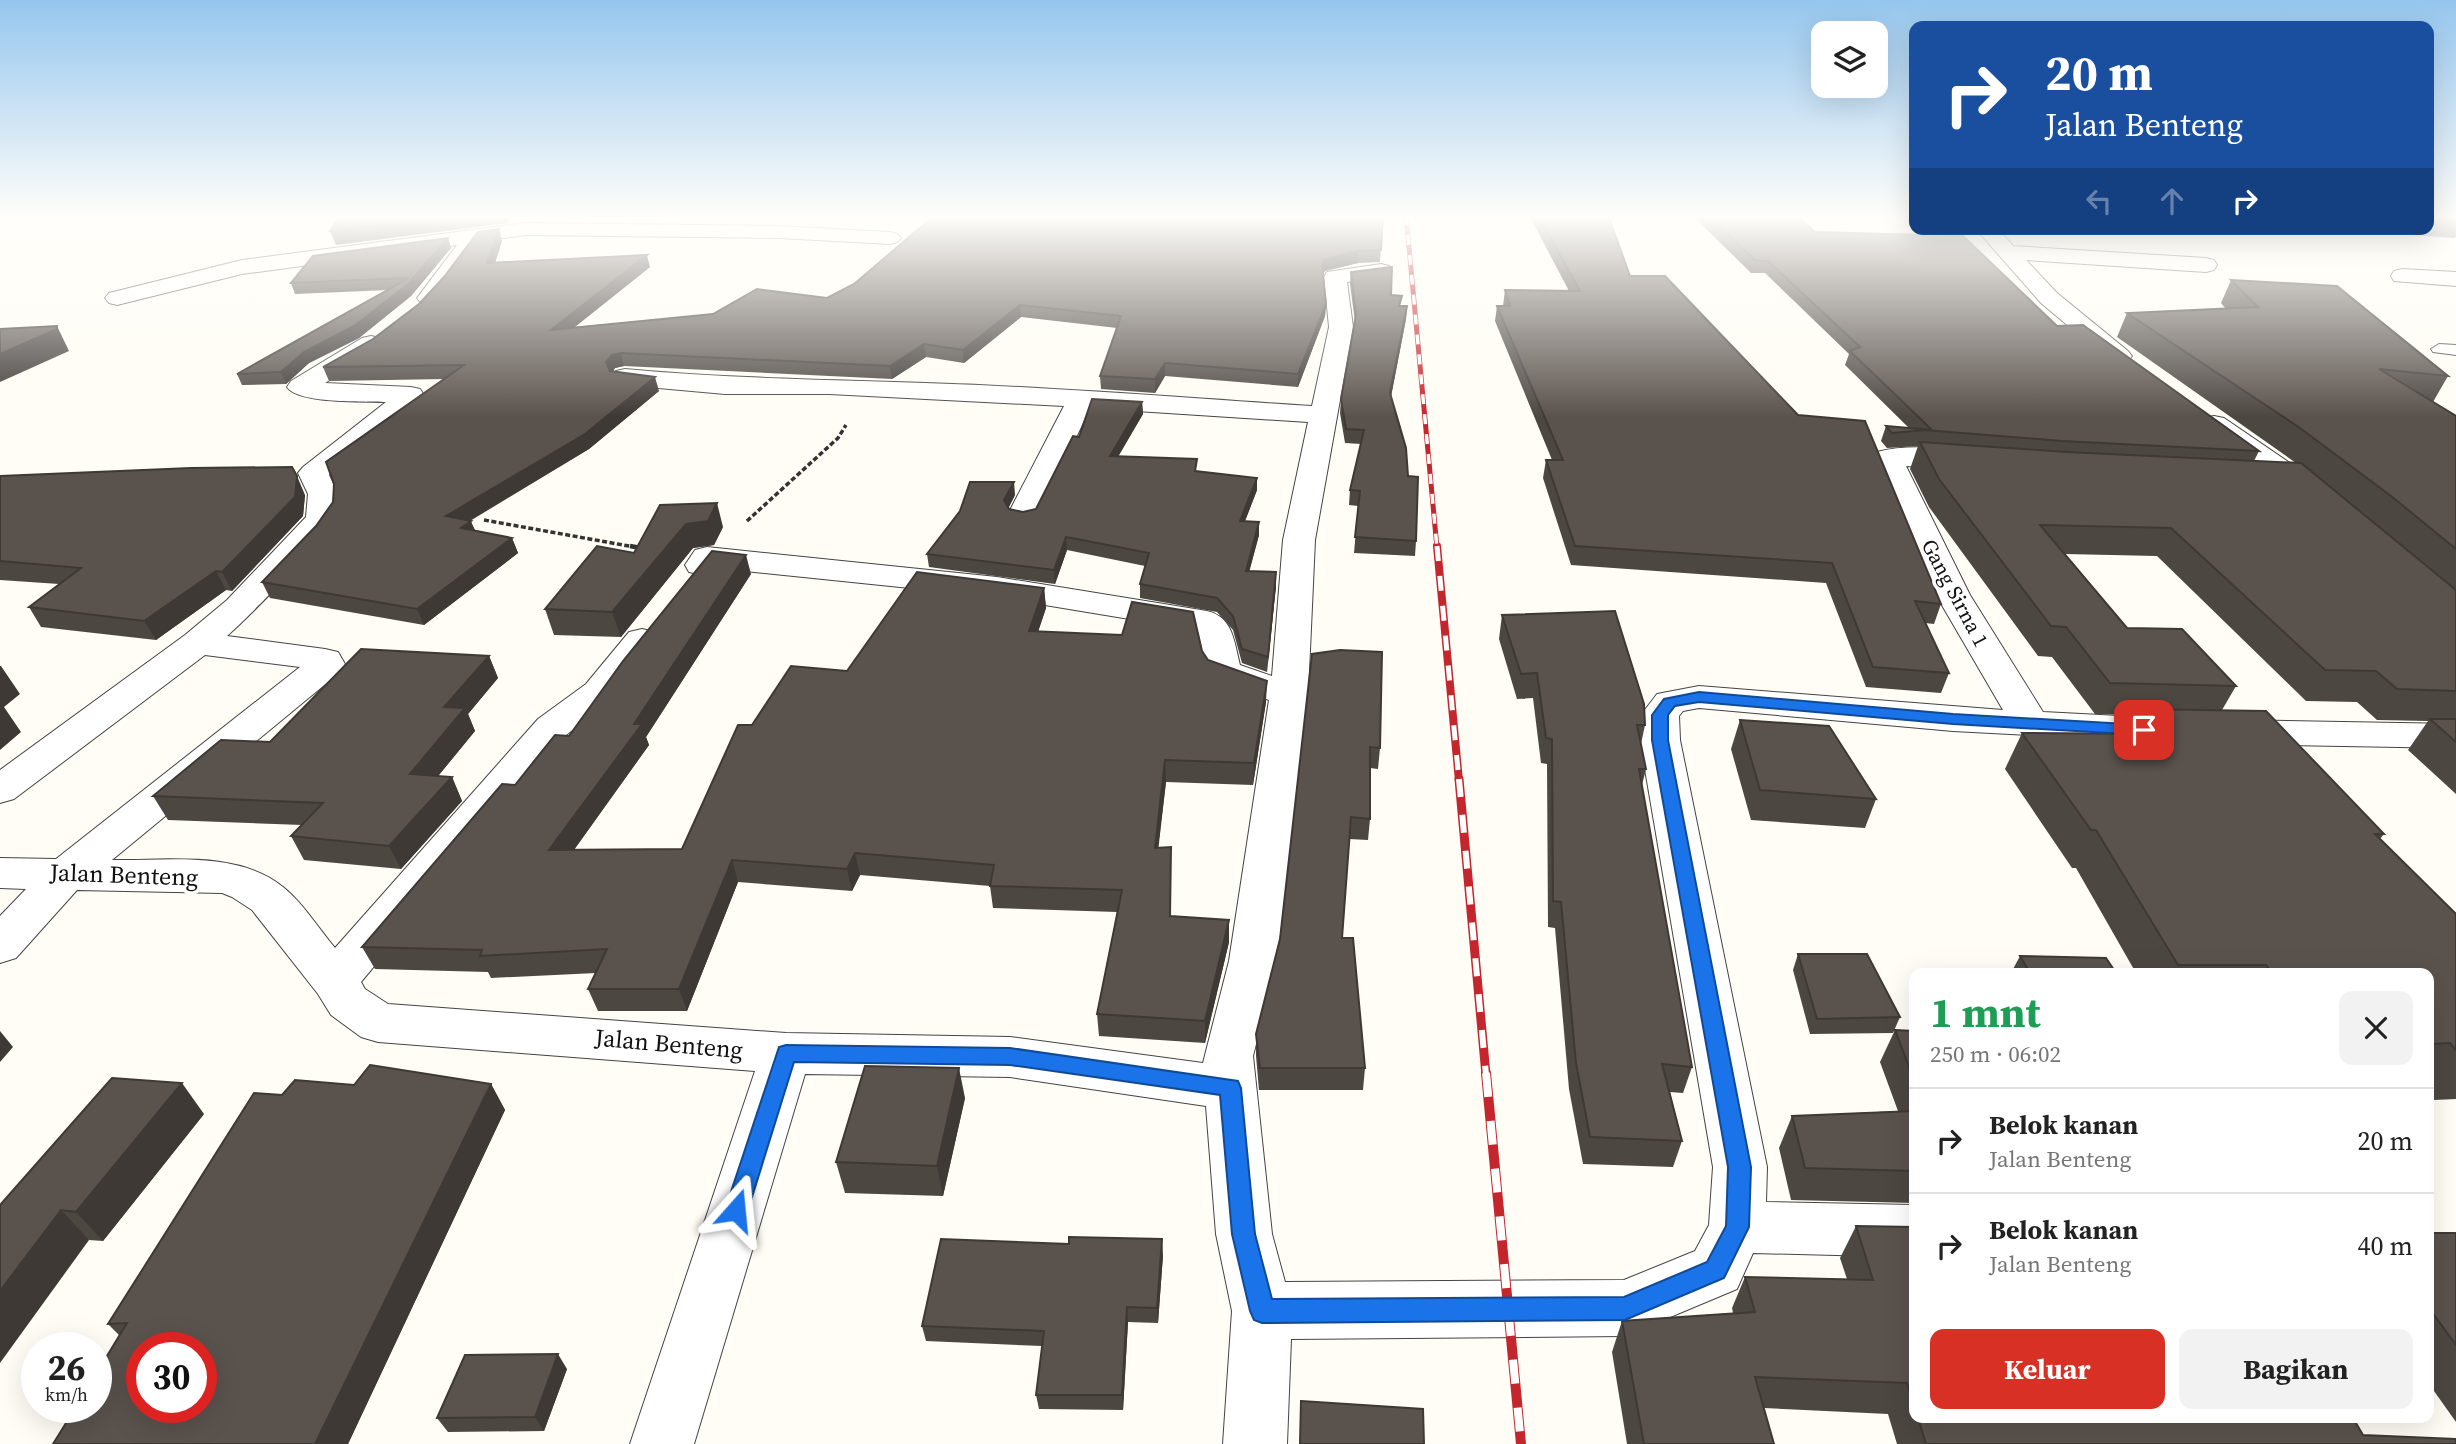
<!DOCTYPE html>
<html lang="id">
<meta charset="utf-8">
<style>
body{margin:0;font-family:"Source Serif 4",serif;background:#f2f2f2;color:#222;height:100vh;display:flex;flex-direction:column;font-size:26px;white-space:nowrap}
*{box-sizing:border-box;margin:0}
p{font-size:23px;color:#767676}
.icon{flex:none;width:38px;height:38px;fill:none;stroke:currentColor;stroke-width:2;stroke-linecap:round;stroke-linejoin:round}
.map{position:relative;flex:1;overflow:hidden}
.details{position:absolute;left:1909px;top:968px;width:525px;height:455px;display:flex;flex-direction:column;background:#fff;border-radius:14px;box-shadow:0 7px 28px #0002}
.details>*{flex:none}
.top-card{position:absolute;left:1909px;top:21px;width:525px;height:214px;border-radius:14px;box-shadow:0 7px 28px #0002;background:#1a4fa0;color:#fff;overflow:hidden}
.controls{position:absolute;left:1811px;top:21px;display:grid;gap:14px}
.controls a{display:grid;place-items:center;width:77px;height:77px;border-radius:14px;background:#fff;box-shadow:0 7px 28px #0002;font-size:35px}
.speed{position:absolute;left:21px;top:1332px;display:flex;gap:14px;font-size:35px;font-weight:700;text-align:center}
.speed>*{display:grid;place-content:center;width:91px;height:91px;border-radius:50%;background:#fff;box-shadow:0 7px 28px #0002;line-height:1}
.speed small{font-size:18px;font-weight:400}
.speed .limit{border:10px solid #d22;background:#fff;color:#111}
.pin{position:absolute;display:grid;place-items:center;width:60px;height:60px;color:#fff;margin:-30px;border-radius:14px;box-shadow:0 4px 10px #0006}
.me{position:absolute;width:77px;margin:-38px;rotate:18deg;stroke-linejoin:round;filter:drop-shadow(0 0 5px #0008)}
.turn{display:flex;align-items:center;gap:24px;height:147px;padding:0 21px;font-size:32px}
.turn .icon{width:91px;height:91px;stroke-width:2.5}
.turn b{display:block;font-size:49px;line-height:60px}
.lanes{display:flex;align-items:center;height:66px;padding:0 21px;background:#0003;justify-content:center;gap:35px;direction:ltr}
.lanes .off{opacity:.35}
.round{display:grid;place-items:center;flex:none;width:74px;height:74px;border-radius:14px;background:#f2f2f2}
.headline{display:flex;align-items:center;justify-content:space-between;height:119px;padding:0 21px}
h1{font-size:42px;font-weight:700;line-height:52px;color:#1e9e55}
.primary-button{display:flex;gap:14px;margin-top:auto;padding:14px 21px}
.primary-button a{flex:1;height:80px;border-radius:14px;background:#d93025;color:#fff;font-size:28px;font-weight:700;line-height:80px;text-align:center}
.primary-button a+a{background:#f2f2f2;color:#222}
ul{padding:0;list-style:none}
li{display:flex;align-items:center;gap:21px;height:105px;padding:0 21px;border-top:2px solid #e0e0e0}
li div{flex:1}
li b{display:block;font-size:26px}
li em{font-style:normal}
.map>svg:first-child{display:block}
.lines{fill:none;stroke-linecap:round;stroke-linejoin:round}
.service-casing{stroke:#444;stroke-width:2}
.minor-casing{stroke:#444;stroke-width:2}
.path-far1{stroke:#333;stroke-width:3.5;stroke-dasharray:5 2.5;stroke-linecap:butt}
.path{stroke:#333;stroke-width:4.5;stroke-dasharray:7 3.5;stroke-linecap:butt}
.service{fill:#fff;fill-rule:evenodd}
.minor{fill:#fff;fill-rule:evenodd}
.rail-far3-casing{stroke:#c4262e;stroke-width:5}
.rail-far2-casing{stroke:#c4262e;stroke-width:8}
.rail-far1-casing{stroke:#c4262e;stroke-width:9}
.rail-casing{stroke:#c4262e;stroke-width:10}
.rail-far3{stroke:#fff;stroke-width:3.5;stroke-dasharray:10;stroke-linecap:butt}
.rail-far2{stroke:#fff;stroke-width:5;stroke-dasharray:15;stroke-linecap:butt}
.rail-far1{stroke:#fff;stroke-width:6;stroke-dasharray:18;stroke-linecap:butt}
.rail{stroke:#fff;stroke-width:8;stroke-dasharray:24;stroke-linecap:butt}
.wall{fill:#4d4742}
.shaded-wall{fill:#3f3936}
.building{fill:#5a524d;stroke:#3f3936;stroke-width:2;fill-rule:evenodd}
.route{fill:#1a73e8;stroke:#114b97;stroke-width:2}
.labels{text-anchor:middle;stroke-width:7;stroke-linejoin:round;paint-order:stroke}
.street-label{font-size:21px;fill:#111;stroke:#fff}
.near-street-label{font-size:24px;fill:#111;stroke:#fff}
</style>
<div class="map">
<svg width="2456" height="1444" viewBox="0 0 2456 1444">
<rect width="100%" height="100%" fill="#fffdf5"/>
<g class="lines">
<g class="service-casing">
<path id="service" d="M2439,344L2456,345V355L2433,352L2431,349Z"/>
</g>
<g class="minor-casing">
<g id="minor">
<path d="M525,223L779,226L890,232L897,234L901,238L897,242L890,244L779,238L525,235L480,241C471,256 451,294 437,303C433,306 426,304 421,303L417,298L457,245L242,274L117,305L109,303L105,298L109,293L242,260Z"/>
<path d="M1976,229H1998L2013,246L2206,258L2214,260L2217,265L2214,270L2206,272L2026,260L2057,293L2128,351L2132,356L2128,361L2119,364L2110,361L2041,303Z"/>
<path d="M1381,264L1389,266L1392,271L1389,276L1347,282L1353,327L1315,540L1308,694L1277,961L1253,1056L1272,1234L1285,1282L1624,1280L1695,1251L1709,1225L1713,1167L1640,740L1641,715L1657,694L1699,686L2003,710L1936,595L1872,458L1877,452C1907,444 1947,447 1977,455L1982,461L1977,467L1967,470L1906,466L1970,595L2043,712L2177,719L2191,722L2196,731L2191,740L2177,743L1953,731L1699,708L1683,711L1679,716L1680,740L1767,1167L1766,1202L1914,1205V1257L1753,1253L1737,1289L1625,1336L1291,1339L1287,1444H1223L1232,1311L1216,1234L1206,1106L1010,1077L805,1074L694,1444H630L755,1071L378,1042L361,1037L331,1015L318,994L252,910L232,897L222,893L77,890L16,958L0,963V916L26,889L0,888V858L56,859L300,667L205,655L14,799L0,803V770L185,635L227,600L306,517L308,494L298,473L303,467L386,402C364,401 298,404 287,387L291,381L362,338L371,336L380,338L383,343L380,348L325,383L411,387L420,389L424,395L329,475C336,489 340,500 337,516C334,532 244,621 227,636L325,649L338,652L345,664L340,672L112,860C166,861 238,850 283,887C303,903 319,929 335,948L538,719L586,684L629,632L642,629L655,632L660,640L655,648L612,700L566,735L361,982L365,989L388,1004L786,1033L1010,1037L1203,1063L1229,961L1269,700L1210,679L1205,671L1196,630L997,597L716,568C709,577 699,574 689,572L685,565L695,550L707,547L997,577L1207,611C1233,617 1234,641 1240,665L1272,676L1283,540L1308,422L1090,408L1040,514L1035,521L1024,523L1013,521L1008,514L1064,406L829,394H725L625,385L616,383L612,377L616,371L625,369C743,380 861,380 979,385C1090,390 1201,399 1312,406L1329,327L1324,277L1327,272Z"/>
<path d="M2402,269L2456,272V286L2394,281L2391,276L2394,271Z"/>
<path d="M2214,416L2224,418L2322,485L2326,491L2322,497L2311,500L2300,497L2204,430L2200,424L2204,418Z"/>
<path d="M2234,720L2456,724V748L2234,744L2220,741L2215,732L2220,723Z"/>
</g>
</g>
<g class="path-far1">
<path d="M484,520L640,548"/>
<path d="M747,521L838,438L846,425"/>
</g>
<path class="path" d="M630,546L641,548"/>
<use href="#service" class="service"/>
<use href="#minor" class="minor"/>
<g class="rail-far3-casing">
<path id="rail-far3" d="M1406,215L1437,548"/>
</g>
<g class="rail-far2-casing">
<path id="rail-far2" d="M1437,546L1459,781"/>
</g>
<g class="rail-far1-casing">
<path id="rail-far1" d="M1459,779L1486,1075"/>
</g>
<g class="rail-casing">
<path id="rail" d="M1486,1073L1521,1444"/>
</g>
<use href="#rail-far3" class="rail-far3"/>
<use href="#rail-far2" class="rail-far2"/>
<use href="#rail-far1" class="rail-far1"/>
<use href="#rail" class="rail"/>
</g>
<g class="wall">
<path d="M1383,215L1380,262L1358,263L1325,271L1323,274L1326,304L1325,316L1298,387L1165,376L1155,393L1101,389L1100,376L1117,328L1021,317L964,363L926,357L892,379L624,366L615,368L613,371L659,391L589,449L470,521L475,530L512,538L518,553L424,625L270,598L262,582L316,526L445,379L329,381L323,367L373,339L502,241L495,263L650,267L574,327L713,314L827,298Z"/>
<path d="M1529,215H1607L1630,276L1941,604L1934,624L1925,623L1949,673L1941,693L1866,687L1826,583L1571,565L1543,478L1546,460H1552L1495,321L1497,306H1503L1505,290L1569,291Z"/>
<path d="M1692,215H1796L1815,232L2057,326L2259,451L2254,461L2296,463L2117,337L2127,313L2226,309L2221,303L2231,280L2448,376L2433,402H2432L2456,416V794L2408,750L2428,721L2377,720L2357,702L2306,701L2157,556L2065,554L2127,628L2236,686L2222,710L2384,834L2380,839L2456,914V1099L2434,1100L2429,1094V973H2136L2076,868H2072L2005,769L2022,733L2124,734L2133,715L2095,714L2052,657L2038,656L1929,507L1910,469L1918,446L1887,448L1881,441L1886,426L1909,428L1845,365L1849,354L1765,273H1751Z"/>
<path d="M2429,215H2456V236L2455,238L2324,229H2429Z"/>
<path d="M448,238L451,248L411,296L359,338L309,363L286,384L242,385L237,374L388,290L295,294L291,283Z"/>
<path d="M1351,272L1391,295L1401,306H1407L1406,319L1391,396L1408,476L1416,541L1415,556L1354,553L1358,506L1349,505L1350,490L1361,444L1345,443L1340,413L1341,399L1355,322L1350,284Z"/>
<path d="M1142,402L1143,414L1118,456L1197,472L1257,490L1245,521L1259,535L1249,571L1276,586L1267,672L1242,663L1233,630L1217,612L1140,598V584L1145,566L1067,550L1055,584L929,567L927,554L1015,495L1008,508L1009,509L1023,512L1036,509L1079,437Z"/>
<path d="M0,476L305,495L303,516L232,591L226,590L156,640L41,627L29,607L59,584L0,580Z"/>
<path d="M723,527L714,545L693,548L621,637L554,635L545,609L634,553Z"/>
<path d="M751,574L646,737L649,745L574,850L682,849L752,725L847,671L1044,588L1046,608L1038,632L1202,651L1208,660L1266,702L1253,785L1166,782L1158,847H1171V916L1229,920V942L1205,1043L1099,1036L1097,1014L1117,912L993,908L990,886L860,875L852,891L738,882L687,1011H598L588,989L596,973L491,978L488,972L375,969L362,947L515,785Z"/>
<path d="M1502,615L1645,725L1641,744L1646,769L1642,785L1692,1067L1683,1093L1670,1092L1682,1141L1673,1167L1583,1164L1569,1089L1555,928L1548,927L1547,764L1541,763L1533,698L1517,699L1499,639Z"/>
<path d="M1312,654L1380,748L1378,769L1370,768V819L1368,840L1349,839L1342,938L1365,1068L1363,1090H1259L1256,1056V1034L1280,939Z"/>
<path d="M489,656L498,678L468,714L475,731L438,776L452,777L462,801L401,869L304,860L291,836L302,825L168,820L153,796L270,742Z"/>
<path d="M1740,720L1876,799L1865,828L1751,820L1731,749Z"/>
<path d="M1798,954L1900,1017L1893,1033L1810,1034L1793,970Z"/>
<path d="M2020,956L2116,973H2011Z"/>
<path d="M1895,1030L1914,1031V1203L1791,1200L1779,1148L1792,1116L1898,1111L1880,1062Z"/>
<path d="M491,1084L505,1110L348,1444H53L120,1336L108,1324L282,1095L354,1085Z"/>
<path d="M965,1098L943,1196L845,1193L836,1162Z"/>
<path d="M204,1114L103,1241L89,1240L0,1205Z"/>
<path d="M1856,1226L1914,1227V1418H2353L2363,1435L2456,1444H1897L1888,1414L1764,1408L1774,1444H1627L1612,1352L1622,1321L1733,1313L1732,1308L1745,1277L1847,1279L1840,1258Z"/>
<path d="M2429,1233H2456V1422L2429,1384Z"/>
<path d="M1163,1255L1158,1323L1128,1322L1123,1410L1039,1409L1036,1395L1042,1346L926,1341L922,1326Z"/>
<path d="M567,1369L544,1431L448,1432L437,1418Z"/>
</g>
<g class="shaded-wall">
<path d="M454,215H511L508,223L336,245L330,231Z"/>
<path d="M499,229L502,241L491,275L487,263Z"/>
<path d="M448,238L451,248L411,296L359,338L309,363L286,384L281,372L304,352L407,285Z"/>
<path d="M1358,251V263L1325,271L1321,277L1322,265L1325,259Z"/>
<path d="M647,255L650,267L555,343L551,330Z"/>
<path d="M1326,304L1325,316L1298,387V374Z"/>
<path d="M1020,305L1021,317L964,363L963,350Z"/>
<path d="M1407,306L1406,319L1389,407L1390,393Z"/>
<path d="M57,326L69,351L0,382V354Z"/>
<path d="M924,344L926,357L892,379L890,366Z"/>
<path d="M621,353L624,366L615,368L610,376L606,362L612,355Z"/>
<path d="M1165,363V376L1155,393V379Z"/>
<path d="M655,377L659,391L589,449L452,531L446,516Z"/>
<path d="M1142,402L1143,414L1111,469L1110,456Z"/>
<path d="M297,476L305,495L303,516L232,591L222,572Z"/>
<path d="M1257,478V490L1240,534V521Z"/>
<path d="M1014,482L1015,495L1006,513L1004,500Z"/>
<path d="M717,503L723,527L714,545L693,548L621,637L612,612L686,524Z"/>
<path d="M471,521L477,536L461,528Z"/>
<path d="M1259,522V535L1246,584V571Z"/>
<path d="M1066,537L1067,550L1055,584L1054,570Z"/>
<path d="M512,538L518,553L424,625L417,609Z"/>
<path d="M746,555L751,574L646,737L649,745L558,872L549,850L634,724Z"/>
<path d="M216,571L226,590L156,640L144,621Z"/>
<path d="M1276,572V586L1267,672L1268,657Z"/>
<path d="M1044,588L1046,608L1031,652L1029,631Z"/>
<path d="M489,656L498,678L468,714L475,731L421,797L410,774L444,707Z"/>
<path d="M0,666H1L20,694L4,707L21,732L0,750Z"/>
<path d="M1267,681L1266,702L1253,785L1254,763Z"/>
<path d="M1165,760L1166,782L1156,869L1155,848Z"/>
<path d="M452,777L462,801L401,869L389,846Z"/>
<path d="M1171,847V938L1170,916Z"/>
<path d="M855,853L860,875L852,891L847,869Z"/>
<path d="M732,860L738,882L687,1011L679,989Z"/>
<path d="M1229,920V942L1205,1043V1021Z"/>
<path d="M0,1031L13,1047L0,1062Z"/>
<path d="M959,1068L965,1098L943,1196L937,1166Z"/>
<path d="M182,1083L204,1114L103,1241L76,1212Z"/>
<path d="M491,1084L505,1110L348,1444H315Z"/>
<path d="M61,1210L89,1240L0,1363V1291Z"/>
<path d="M1162,1239L1163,1255L1158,1323L1157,1308Z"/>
<path d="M1127,1307L1128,1322L1123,1410L1122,1395Z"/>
<path d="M558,1354L567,1369L544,1431L535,1417Z"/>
</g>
<g class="building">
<path d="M344,215H454L330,231L339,217Z"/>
<path d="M935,215H1383L1381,250L1358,251L1325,259L1322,265L1326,304L1298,374L1165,363L1155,379L1100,376L1121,316L1020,305L963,350L924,344L890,366L621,353L612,355L606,362L610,371L655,377L585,434L446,516L471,521L461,528L512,538L417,609L262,582L316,526L333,502L334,484L326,462L464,365L323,367L373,339L419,304L444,277L478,232L499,229L487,263L647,255L551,330L713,314L757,289L827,298L854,284Z"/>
<path d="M1538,215H1607L1609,218L1630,276H1665L1798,415L1865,421L1941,604L1915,601L1949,673L1873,667L1832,563L1575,546L1546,460H1563L1497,306H1510L1505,290L1580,291Z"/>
<path d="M1707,215H1796L1815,232L1963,236L2057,326L2083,325L2259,451L2062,441L1925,430L1892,433L1886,426L1932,430L1850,351L1860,347L1768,261L1755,260Z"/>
<path d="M2429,215H2456V218L2429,216Z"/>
<path d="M448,238L407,285L354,326L304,352L281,372L237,374L409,278L291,283L313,256Z"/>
<path d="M1392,267L1391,295L1402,296L1399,306H1407L1390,393L1406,448L1408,476L1418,477L1416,541L1355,537L1360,491L1350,490L1364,430L1346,429L1341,399L1356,315L1351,272Z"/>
<path d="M2231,280L2337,286L2448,376L2379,369L2456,416V549L2391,496L2300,428L2127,313L2258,307Z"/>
<path d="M57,326V329L0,354V329Z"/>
<path d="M1092,399L1142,402L1110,456L1197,459L1195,471L1257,478L1240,521L1259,522L1246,571L1276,572L1268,657L1242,649L1233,616L1217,598L1140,584L1149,553L1066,537L1054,570L927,554L960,511L970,482H1014L1004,500L1009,509L1023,512L1036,509L1073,436L1079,437Z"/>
<path d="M1920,442L2067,452L2301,463L2456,590V691L2397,689L2376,671L2325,670L2171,528L2040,525L2127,628L2182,629L2236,686L2110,683L2066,627L2051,626L1939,479Z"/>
<path d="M292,467L297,476L295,497L222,572L216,571L144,621L29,607L81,568L0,561V476L191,468Z"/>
<path d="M717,503L708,521L686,524L612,612L545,609L597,546L634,553L660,505Z"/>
<path d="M712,551L746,555L634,724H642L549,850L682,849L738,725H752L791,666L847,671L917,572L1044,588L1029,631L1122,635L1132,602L1193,612L1202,651L1208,660L1267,681L1254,763L1165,760L1155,848L1171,847L1170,916L1229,920L1205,1021L1097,1014L1122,890L990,886L994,865L855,853L847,869L732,860L679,989H588L607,949L480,956L482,950L362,947L502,784L515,785L555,735L569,736L623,661Z"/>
<path d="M1615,611L1644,704L1645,725H1637L1646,769H1639L1692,1067L1662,1064L1682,1141L1590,1137L1576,1063L1561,902L1553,901L1552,739L1546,738L1537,673L1521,674L1502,615Z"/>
<path d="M361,649L489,656L444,707L465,708L410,774L452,777L389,846L291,836L323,803L153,796L221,740L270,742Z"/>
<path d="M1340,650L1382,652L1380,748L1370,747V819L1351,817L1342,938H1353L1365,1068H1260L1256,1034L1280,939L1312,654Z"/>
<path d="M2137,709L2266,711L2384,834H2375L2456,914V1050L2450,1043L2429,1044V973H2272L2266,965H2178L2096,830H2091L2022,733L2157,734Z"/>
<path d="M2430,719H2456V742Z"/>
<path d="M1740,720L1829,726L1876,799L1760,790Z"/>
<path d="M1798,954H1867L1900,1017L1817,1019Z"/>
<path d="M2020,956L2106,958L2116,973H2030Z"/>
<path d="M1895,1030L1914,1031V1080Z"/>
<path d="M370,1065L491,1084L315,1444H53L76,1407H96V1374L127,1323L108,1324L254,1093L282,1095L295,1080L354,1085ZM142,1348H201V1407H142Z"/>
<path d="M865,1066L959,1068L937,1166L836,1162Z"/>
<path d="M112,1078L182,1083L76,1212L61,1210L0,1291V1205Z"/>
<path d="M1914,1111V1171L1805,1168L1792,1116Z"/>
<path d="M1856,1226L1914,1227V1407L1907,1383L1755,1377L1774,1444H1644L1622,1321L1755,1312L1745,1277L1873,1280Z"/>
<path d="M2429,1233H2456V1345L2429,1308Z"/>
<path d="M1069,1237L1162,1239L1157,1308L1127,1307L1122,1395H1036L1044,1331L922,1326L941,1239L1069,1244Z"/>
<path d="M558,1354L535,1417L437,1418L465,1355Z"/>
<path d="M1301,1401L1423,1409L1424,1444H1300Z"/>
<path d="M1918,1418H2353L2363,1435L2456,1439V1444H1926Z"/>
</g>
<linearGradient id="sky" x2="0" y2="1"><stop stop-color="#95c6ee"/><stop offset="0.52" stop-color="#fffefa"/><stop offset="1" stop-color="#fffefa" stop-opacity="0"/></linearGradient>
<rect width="2456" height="417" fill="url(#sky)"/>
<path class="route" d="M1699,692L1953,714L2144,725L2152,730L2144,735L1953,724L1699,702L1675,706L1668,715V740L1751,1167L1749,1227L1724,1278L1625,1320L1262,1323L1254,1320L1250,1311L1232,1234L1220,1095L1010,1065L794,1062L748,1210L744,1217L736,1220L728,1217L725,1210L779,1047L786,1045L1010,1048L1238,1081L1241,1088L1255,1234L1272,1299L1624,1297L1707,1262L1726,1226L1728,1167L1652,740V715L1664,699Z"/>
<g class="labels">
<g class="street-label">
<text transform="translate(1955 593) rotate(62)" y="7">Gang Sirna 1</text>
</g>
<g class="near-street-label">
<text transform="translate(124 875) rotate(2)" y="8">Jalan Benteng</text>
<text transform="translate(669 1044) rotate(5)" y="8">Jalan Benteng</text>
</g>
</g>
</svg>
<div class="controls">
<a><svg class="icon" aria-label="layers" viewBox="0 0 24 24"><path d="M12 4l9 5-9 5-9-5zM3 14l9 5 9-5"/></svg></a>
</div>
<div class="speed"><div>26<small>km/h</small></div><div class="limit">30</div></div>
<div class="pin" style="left:2144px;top:730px;background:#d93025"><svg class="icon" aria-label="arrive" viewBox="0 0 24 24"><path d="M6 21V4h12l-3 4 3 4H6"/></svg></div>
<svg class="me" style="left:736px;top:1210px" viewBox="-20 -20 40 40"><path d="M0-17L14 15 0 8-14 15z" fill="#1a73e8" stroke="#fff" stroke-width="4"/></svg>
<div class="top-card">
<div class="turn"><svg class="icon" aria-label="right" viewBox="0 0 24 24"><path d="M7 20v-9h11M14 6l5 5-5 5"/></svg><div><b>20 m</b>Jalan Benteng</div></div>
<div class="lanes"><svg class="icon off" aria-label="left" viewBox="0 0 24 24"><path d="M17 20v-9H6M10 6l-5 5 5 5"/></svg><svg class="icon off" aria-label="ahead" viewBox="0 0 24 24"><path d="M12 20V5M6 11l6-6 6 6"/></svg><svg class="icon" aria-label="right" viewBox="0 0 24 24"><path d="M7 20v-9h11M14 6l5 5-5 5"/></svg></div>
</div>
<section class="details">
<div class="headline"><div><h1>1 mnt</h1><p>250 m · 06:02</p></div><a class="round"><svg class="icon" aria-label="close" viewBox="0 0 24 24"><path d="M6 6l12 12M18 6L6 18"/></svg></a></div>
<ul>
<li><svg class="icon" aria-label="right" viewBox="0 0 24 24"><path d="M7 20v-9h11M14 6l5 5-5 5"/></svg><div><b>Belok kanan</b><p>Jalan Benteng</p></div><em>20 m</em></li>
<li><svg class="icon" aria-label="right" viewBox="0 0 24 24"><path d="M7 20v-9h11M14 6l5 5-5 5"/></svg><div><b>Belok kanan</b><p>Jalan Benteng</p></div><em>40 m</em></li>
</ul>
<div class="primary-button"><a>Keluar</a><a>Bagikan</a></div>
</section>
</div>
